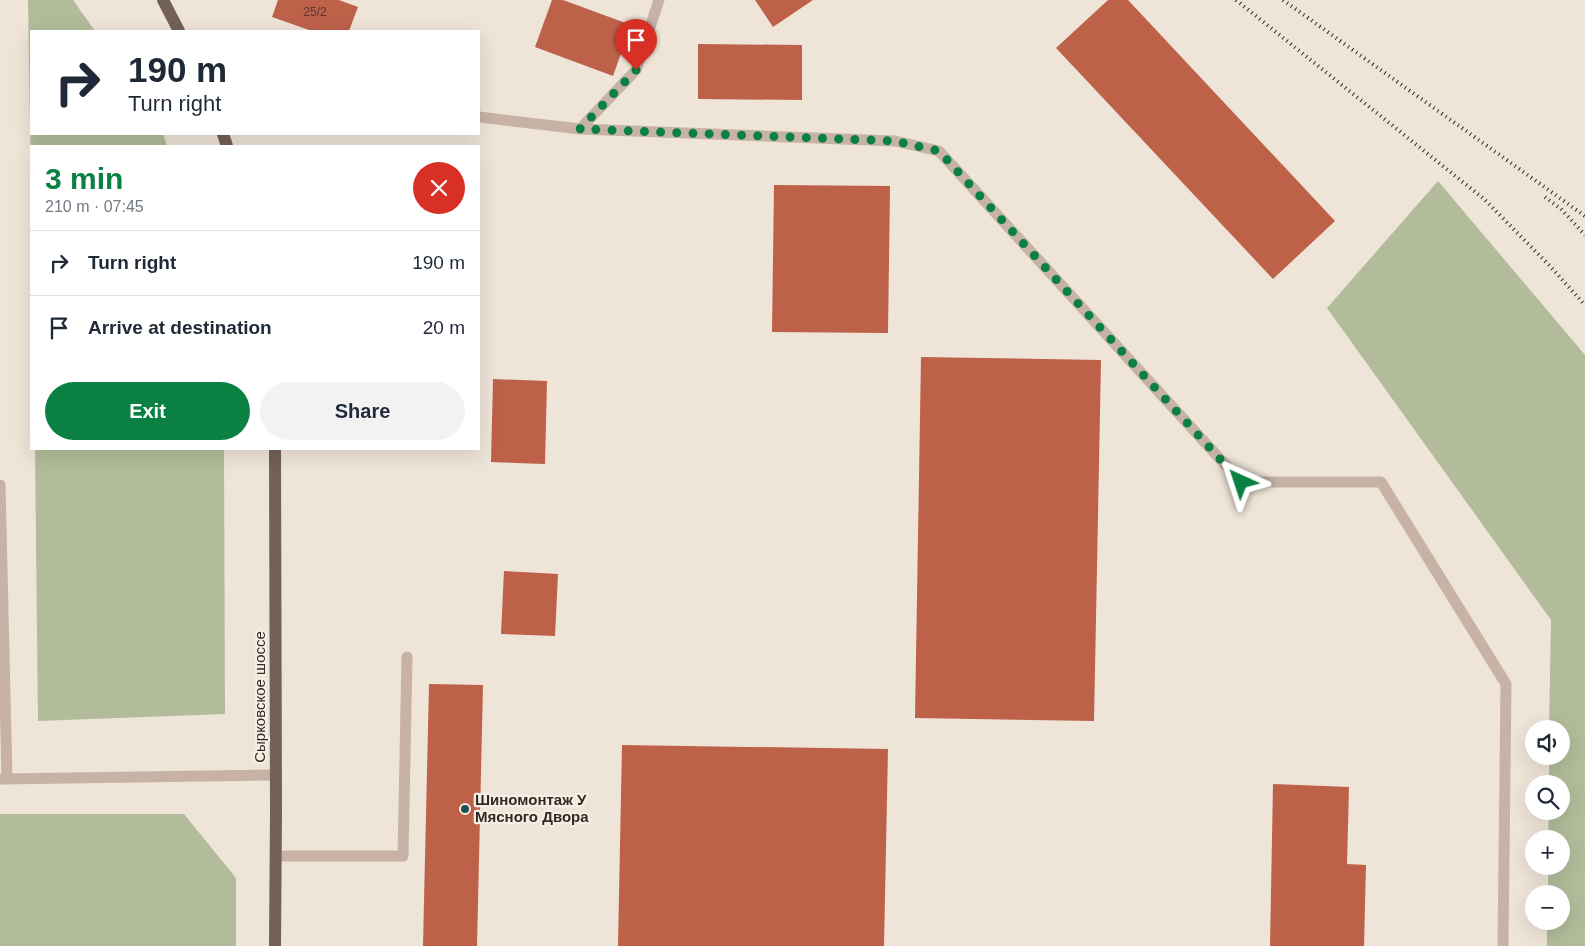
<!DOCTYPE html>
<meta charset="utf-8">
<style>
body{margin:0;font-family:Arial,sans-serif;background:#f2f2f3;color:#1f2937;height:100vh;display:flex;flex-direction:column;font-size:19px;white-space:nowrap}
*{box-sizing:border-box;margin:0}
p{font-size:16px;color:#747a83}
.icon{flex:none;width:28px;height:28px;fill:none;stroke:currentColor;stroke-width:2;stroke-linecap:round;stroke-linejoin:round}
.map{position:relative;flex:1;overflow:hidden}
.drawer{position:absolute;left:30px;top:145px;width:450px;height:305px;display:flex;flex-direction:column;background:#fff;border-radius:0px;box-shadow:0 5px 20px #0002}
.drawer>*{flex:none}
.hud{position:absolute;left:30px;top:30px;width:450px;height:105px;border-radius:0px;box-shadow:0 5px 20px #0002;background:#fff;color:#1f2937;overflow:hidden}
.tools{position:absolute;left:1525px;top:720px;display:grid;gap:10px}
.tools a{display:grid;place-items:center;width:45px;height:45px;border-radius:50%;background:#fff;box-shadow:0 5px 20px #0002;font-size:25px}
.pin{position:absolute;display:grid;place-items:center;width:42px;height:42px;color:#fff;margin:-51px -21px;border-radius:50% 50% 50% 0;rotate:-45deg;box-shadow:0 0 5px #0007}
.pin .icon{rotate:45deg}
.me{position:absolute;width:55px;margin:-28px;rotate:318deg;stroke-linejoin:round;filter:drop-shadow(0 0 4px #0008)}
.turn{display:flex;align-items:center;gap:18px;height:105px;padding:0 15px;font-size:22px}
.turn .icon{width:65px;height:65px;stroke-width:2.5}
.turn b{display:block;font-size:35px;line-height:42px}
.round{display:grid;place-items:center;flex:none;width:52px;height:52px;border-radius:26px;background:#f2f2f3}
.head{display:flex;align-items:center;justify-content:space-between;height:85px;padding:0 15px}
h1{font-size:30px;font-weight:700;line-height:38px;color:#0b8043}
.cta{display:flex;gap:10px;margin-top:auto;padding:10px 15px}
.cta a{flex:1;height:58px;border-radius:30px;background:#0b8043;color:#fff;font-size:20px;font-weight:700;line-height:58px;text-align:center}
.cta a+a{background:#f2f2f3;color:#1f2937}
ul{padding:0;list-style:none}
li{display:flex;align-items:center;gap:15px;height:65px;padding:0 15px;border-top:1px solid #e0e1e3}
li div{flex:1}
li b{display:block;font-size:19px}
li em{font-style:normal}
.map>svg:first-child{display:block}
.green{fill:#b2bc9a}
.building{fill:#bd6149}
.lines{fill:none;stroke-linecap:round;stroke-linejoin:round}
.service{stroke:#c6b3a6;stroke-width:11}
.primary{stroke:#736058;stroke-width:12}
.rail{stroke:#322926;stroke-width:4;stroke-dasharray:1 4;stroke-linecap:butt}
.route{stroke:#0b8043;stroke-width:9;stroke-dasharray:0 16.2}
.poi-dot{fill:#1f4e50;stroke:#f7eee4;stroke-width:2}
.labels{text-anchor:middle;stroke-width:4.5;stroke-linejoin:round;paint-order:stroke}
.number-label{font-size:12px;fill:#55372f}
.street-label{font-size:15px;fill:#322926;stroke:#f7eee4}
.poi-label{font-size:15px;font-weight:bold;fill:#322926;stroke:#f7eee4;text-anchor:start}
</style>
<div class="map">
<svg width="1585" height="946" viewBox="0 0 1585 946">
<rect width="100%" height="100%" fill="#efe4d8"/>
<g class="green">
<path d="M28,0H73L95,31H31V134H163L167,146H31V181Z"/>
<path d="M1438,181L1585,355V946H1547V921H1561V894H1548V866H1561V839H1548L1549,811H1561V784H1549V756H1561V729H1549L1551,620L1327,308Z"/>
<path d="M35,449H224L225,714L38,721Z"/>
<path d="M0,814H184L236,878V946H0Z"/>
</g>
<g class="building">
<path d="M278,0H339L358,7L349,31H312L272,17Z"/>
<path d="M552,0H563L631,25L613,76L535,47Z"/>
<path d="M755,0H813L773,27Z"/>
<path d="M1108,0H1128L1335,221L1273,279L1056,48Z"/>
<path d="M698,44L802,45V100L698,99Z"/>
<path d="M774,185L890,186L888,333L772,332Z"/>
<path d="M921,357L1101,360L1094,721L915,718Z"/>
<path d="M493,379L547,381L545,464L491,462Z"/>
<path d="M504,571L558,574L555,636L501,634Z"/>
<path d="M429,684L483,685L477,946H423Z"/>
<path d="M622,745L888,749L884,946H618Z"/>
<path d="M1273,784L1349,787L1347,864L1366,865L1364,946H1270Z"/>
</g>
<g class="lines">
<g class="service">
<path d="M479,117L580,129L895,141L939,151L1241,482H1381L1506,684L1503,946"/>
<path d="M580,129L636,70L659,0"/>
<path d="M0,485L7,779"/>
<path d="M2,779L276,775"/>
<path d="M276,856H403L407,657"/>
</g>
<g class="primary">
<path d="M163,0L179,31"/>
<path d="M223,134L227,146"/>
<path d="M275,946L276,813L275,449"/>
</g>
<g class="rail">
<path d="M1236,0L1484,199L1548,264L1585,305"/>
<path d="M1283,0L1585,216"/>
<path d="M1545,197L1561,209L1585,235"/>
</g>
</g>
<g class="lines">
<path class="route" d="M636,70L580,129L894,141L939,151L1241,482"/>
</g>
<circle class="poi-dot" cx="465" cy="809" r="5"/>
<g class="labels">
<g class="number-label">
<text x="315" y="16">25/2</text>
</g>
<g class="street-label">
<text transform="translate(260 697) rotate(-90)" y="5">Сырковское шоссе</text>
</g>
<g class="poi-label">
<text x="475" y="805">Шиномонтаж У<tspan x="475" dy="17">Мясного Двора</tspan></text>
</g>
</g>
</svg>
<div class="tools">
<a><svg class="icon" aria-label="sound" viewBox="0 0 24 24"><path d="M4 9h4l5-4v14l-5-4H4zM17 9q2 3 0 6"/></svg></a>
<a><svg class="icon" aria-label="search" viewBox="0 0 24 24"><circle cx="10" cy="10" r="6"/><path d="M15 15l6 6"/></svg></a>
<a>+</a>
<a>−</a>
</div>
<div class="pin" style="left:636px;top:70px;background:#d93025"><svg class="icon" aria-label="arrive" viewBox="0 0 24 24"><path d="M6 21V4h12l-3 4 3 4H6"/></svg></div>
<svg class="me" style="left:1241px;top:482px" viewBox="-20 -20 40 40"><path d="M0-17L14 15 0 8-14 15z" fill="#0b8043" stroke="#fff" stroke-width="4"/></svg>
<div class="hud">
<div class="turn"><svg class="icon" aria-label="right" viewBox="0 0 24 24"><path d="M7 20v-9h11M14 6l5 5-5 5"/></svg><div><b>190 m</b>Turn right</div></div>
</div>
<section class="drawer">
<div class="head"><div><h1>3 min</h1><p>210 m · 07:45</p></div><a class="round" style="background:#d93025;color:#fff"><svg class="icon" aria-label="close" viewBox="0 0 24 24"><path d="M6 6l12 12M18 6L6 18"/></svg></a></div>
<ul>
<li><svg class="icon" aria-label="right" viewBox="0 0 24 24"><path d="M7 20v-9h11M14 6l5 5-5 5"/></svg><div><b>Turn right</b></div><em>190 m</em></li>
<li><svg class="icon" aria-label="arrive" viewBox="0 0 24 24"><path d="M6 21V4h12l-3 4 3 4H6"/></svg><div><b>Arrive at destination</b></div><em>20 m</em></li>
</ul>
<div class="cta"><a>Exit</a><a>Share</a></div>
</section>
</div>
